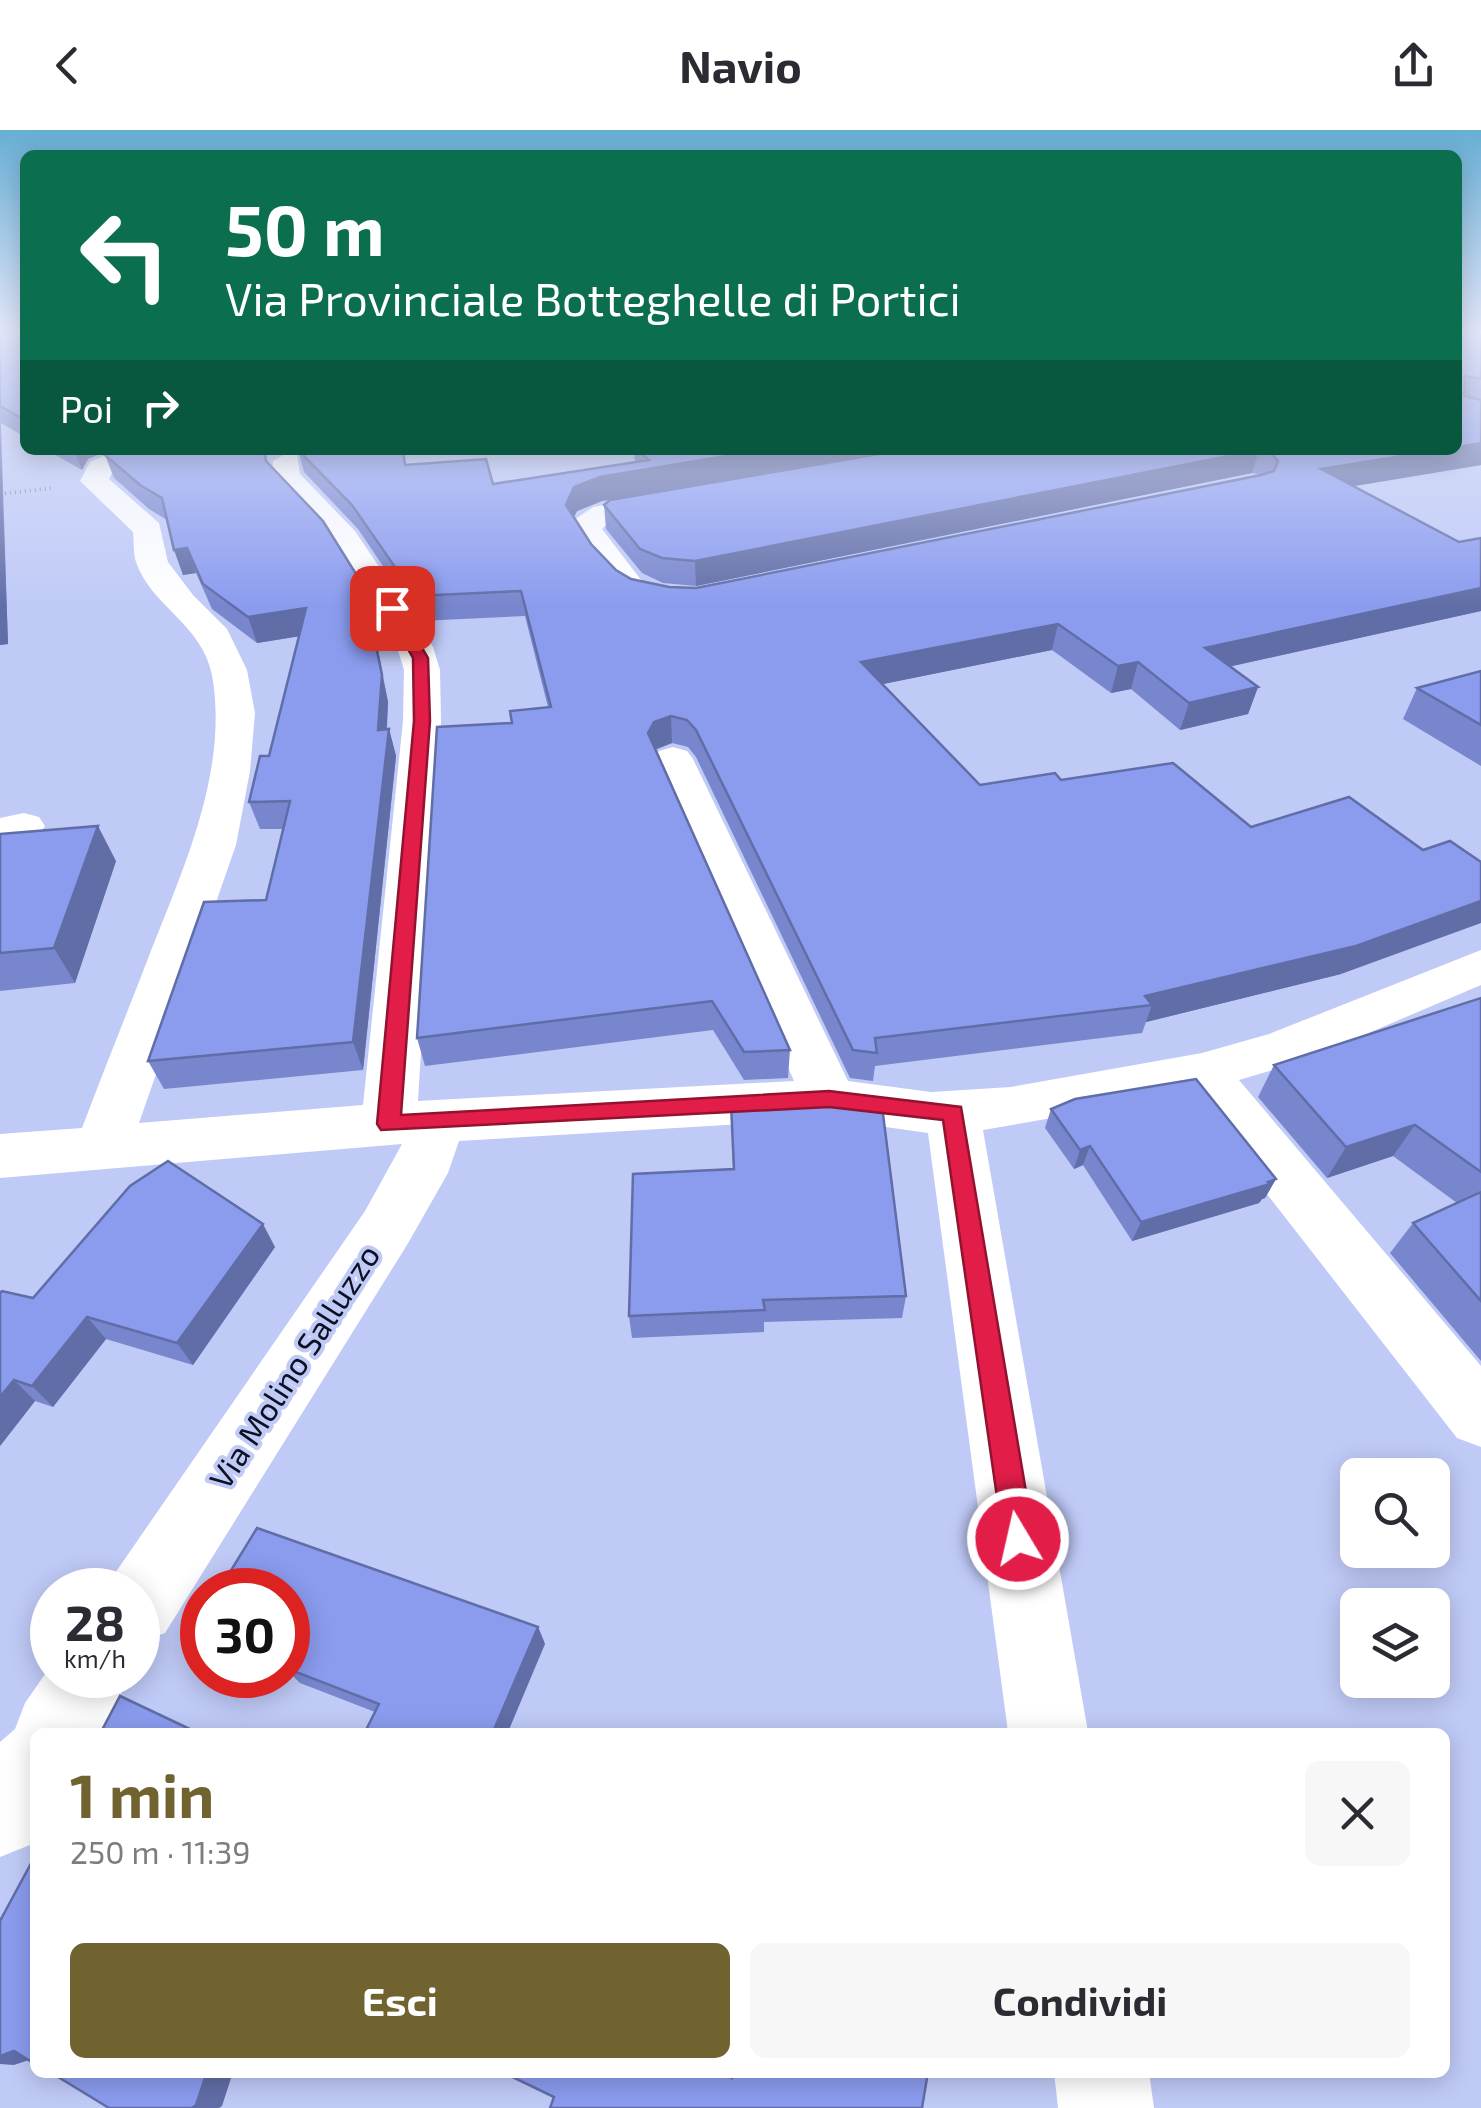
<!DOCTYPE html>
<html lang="it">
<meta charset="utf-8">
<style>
body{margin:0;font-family:"Exo 2",sans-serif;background:#f7f7f7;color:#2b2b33;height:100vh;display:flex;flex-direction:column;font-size:38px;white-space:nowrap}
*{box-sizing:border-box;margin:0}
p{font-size:32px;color:#7c7c81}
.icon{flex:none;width:55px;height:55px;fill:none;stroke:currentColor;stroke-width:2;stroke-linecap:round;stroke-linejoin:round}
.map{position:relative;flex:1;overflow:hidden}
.panel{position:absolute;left:30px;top:1598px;width:1420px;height:350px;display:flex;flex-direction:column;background:#fff;border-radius:15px;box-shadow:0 5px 25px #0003}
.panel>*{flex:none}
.banner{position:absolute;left:20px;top:20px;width:1442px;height:305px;border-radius:15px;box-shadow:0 5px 25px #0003;background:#0b6e4f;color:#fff;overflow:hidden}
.controls{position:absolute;left:1340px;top:1328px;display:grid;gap:20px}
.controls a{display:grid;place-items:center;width:110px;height:110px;border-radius:15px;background:#fff;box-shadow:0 5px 25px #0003;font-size:50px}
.speed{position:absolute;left:30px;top:1438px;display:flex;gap:20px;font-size:50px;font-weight:700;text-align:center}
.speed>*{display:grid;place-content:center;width:130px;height:130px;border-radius:50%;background:#fff;box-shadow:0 5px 25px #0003;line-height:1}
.speed small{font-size:25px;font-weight:400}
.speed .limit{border:15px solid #d22;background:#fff;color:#111}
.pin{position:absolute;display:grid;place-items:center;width:85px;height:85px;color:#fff;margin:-42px;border-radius:20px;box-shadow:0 5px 15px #0006}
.me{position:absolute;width:110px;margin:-55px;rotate:351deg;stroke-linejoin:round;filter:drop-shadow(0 0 8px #0008)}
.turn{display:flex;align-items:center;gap:35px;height:210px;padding:0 40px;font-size:45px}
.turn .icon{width:130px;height:130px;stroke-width:2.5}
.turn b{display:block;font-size:70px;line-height:85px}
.then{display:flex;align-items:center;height:95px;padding:0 40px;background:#0003;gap:20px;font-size:38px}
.round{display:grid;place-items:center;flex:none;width:105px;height:105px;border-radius:15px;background:#f7f7f7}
.head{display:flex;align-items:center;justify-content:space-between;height:170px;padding:0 40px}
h1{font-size:60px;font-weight:700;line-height:75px;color:#716330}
.button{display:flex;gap:20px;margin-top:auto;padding:20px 40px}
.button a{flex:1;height:115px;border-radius:15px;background:#716330;color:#fff;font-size:40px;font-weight:700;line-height:115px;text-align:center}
.button a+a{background:#f7f7f7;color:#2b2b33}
header{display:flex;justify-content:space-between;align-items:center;height:130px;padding:0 40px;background:#fff;font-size:45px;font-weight:700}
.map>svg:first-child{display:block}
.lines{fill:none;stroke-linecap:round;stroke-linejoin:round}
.path{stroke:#8189ac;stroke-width:4;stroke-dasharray:1 4;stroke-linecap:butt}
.minor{fill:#fff;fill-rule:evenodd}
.wall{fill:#7886ce}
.shaded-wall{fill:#616da7}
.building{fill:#8b9cef;stroke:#616da7;stroke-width:2.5}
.route{fill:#e11d48;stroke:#92132f;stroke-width:2.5}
.labels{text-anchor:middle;stroke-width:8;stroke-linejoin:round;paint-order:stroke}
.street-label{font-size:32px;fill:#0d1020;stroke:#bfcaf7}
</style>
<header><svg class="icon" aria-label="back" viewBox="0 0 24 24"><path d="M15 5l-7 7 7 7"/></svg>Navio<svg class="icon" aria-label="share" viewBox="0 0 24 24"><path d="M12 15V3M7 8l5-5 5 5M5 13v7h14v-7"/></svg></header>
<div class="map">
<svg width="1481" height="1978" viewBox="0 0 1481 1978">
<rect width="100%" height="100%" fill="#bfcaf7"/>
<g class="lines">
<path class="path" d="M0,364L53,358"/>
<g class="minor">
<path d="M117,320H153L149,326L112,343L109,349L159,393L168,432L193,465L227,499L247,540L255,583L250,641L236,715L139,993L363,975L403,591L404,540L397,517L332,413L272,346L273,331L287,323L297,325L300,344L355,401L433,517L440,540L441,591L418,971L794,951L653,629L659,621L673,617L687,621L693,629L848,951L931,962L1011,957L1202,923L1269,904L1481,820V855L1303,931L1239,950L1481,1236V1317L1457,1308L1189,964L983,1000L1088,1602H1008L928,1003L829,989L459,1011L448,1043L407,1115L165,1503L138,1513V1460H107L111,1449L365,1081L402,1014L0,1048V1004L82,998C104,940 127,883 149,826C183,739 229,641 212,545C202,494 150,475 136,432C133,423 134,411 133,402L80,351L90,332Z"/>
<path d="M677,361L687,364L692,370L687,376L611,390L602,399L648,459L688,464L693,471L688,478L661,482L624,473L572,400L574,390L593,377Z"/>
<path d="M24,683L39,687L45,696L39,705L0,714V688Z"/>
<path d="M52,1534V1545H131L100,1602H35V1706L30,1715L0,1727V1612L15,1599L25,1573Z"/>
<path d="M1054,1942H1149L1154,1978H1058Z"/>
</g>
</g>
<g class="wall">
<path d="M0,200H25V307L1,293L8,514L0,515Z"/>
<path d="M1458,200H1481V335L1353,356L1459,412L1481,408V481L1231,536L1258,557L1248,584L1180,600L1131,559L1111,563L1052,520L882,554L980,655L1061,650L1341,844L1146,892L1142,903L875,936L873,951L850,948L696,627L688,617L672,613L655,620L790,920L788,948L744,950L713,900L425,936L417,908L512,593L548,577L525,486L420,491L358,399L304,342L298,320L407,335L493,354L635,332L634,320H895L602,371L577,381L574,387L591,414L616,440L631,449L669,457L696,458L1260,345L1252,343L696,456L663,453L642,443L606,399L604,375L903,320H1458Z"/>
<path d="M47,320H108L88,329L82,340Z"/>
<path d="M265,320L268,333L371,468L378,493H373L388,572L387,599H389L396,626L363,940L164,959L148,931L266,770L283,699H260L249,672L269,626L299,506L257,513L212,479L196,443L183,445L167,390L149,379L114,348L105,325Z"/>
<path d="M1481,541V636L1403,589L1417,558Z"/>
<path d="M0,704L116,731L75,853L0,861Z"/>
<path d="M1481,868V1231L1390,1123L1413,1093L1457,1073L1393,1026L1327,1048L1258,967L1274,935Z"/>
<path d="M731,974L906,1166L902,1188L764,1192V1202L632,1208L629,1186L733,1039Z"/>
<path d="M1051,979L1276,1049L1265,1068L1262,1069L1259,1073L1132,1111L1083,1035L1074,1039L1045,998Z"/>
<path d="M275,1117L193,1235L106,1209L53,1277L35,1271L0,1316L33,1168Z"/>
<path d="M288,1460L538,1497L545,1514L375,1582L300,1553L288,1541V1530L293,1519L288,1517Z"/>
</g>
<g class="shaded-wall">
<path d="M0,291L8,514L0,515Z"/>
<path d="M1481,313V335L1313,363L1321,339L1440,320H1458V317Z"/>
<path d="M74,320H108L88,329L82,340Z"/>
<path d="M762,320H895L602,371L577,381L568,399L566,375L574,357L600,347Z"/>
<path d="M1259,320L1252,343L696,456L695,431Z"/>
<path d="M187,418L196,443L183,445L174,420Z"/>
<path d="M1481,458V481L1197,544L1205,518Z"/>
<path d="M366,468L388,572L385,627L378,600Z"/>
<path d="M306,478L314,504L257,513L248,487Z"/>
<path d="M1058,494L1052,520L859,559L861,532Z"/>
<path d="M1138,532L1131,559L1111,563L1118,536Z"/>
<path d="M1258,557L1248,584L1180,600L1189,573Z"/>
<path d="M671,586L672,613L656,619L650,630L648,603L654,592Z"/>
<path d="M389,599L396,626L363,940L353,912Z"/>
<path d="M98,696L116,731L75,853L54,818Z"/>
<path d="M1481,771V793L1341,844L1146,892L1152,875L1145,866Z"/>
<path d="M1415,995L1393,1026L1327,1048L1346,1017Z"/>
<path d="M1090,1016L1083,1035L1074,1039L1080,1020Z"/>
<path d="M1276,1049L1265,1068L1262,1069L1259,1073L1132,1111L1141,1092Z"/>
<path d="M263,1094L275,1117L193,1235L177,1213Z"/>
<path d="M87,1187L106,1209L53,1277L32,1256Z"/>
<path d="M14,1250L35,1271L0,1316V1267Z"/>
<path d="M538,1497L545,1514L508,1602H493Z"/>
<path d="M14,1921L35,1928L14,1935L0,1934V1926Z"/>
<path d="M207,1942H233L222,1976L219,1978H192Z"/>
</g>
<g class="building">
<path d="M0,200H25V290L0,276Z"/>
<path d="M1458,200H1481V249L1465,246L1464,266L1481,270V313L1458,317Z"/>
<path d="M115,320H264L266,331L323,391L371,468H366L382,545L378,600L389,599L353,912L148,931L204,772L266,770L290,671L249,672L260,626H269L306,478L248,487L203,454L187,418L174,420L162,368L140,355L105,325Z"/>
<path d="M298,320H403L405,335L486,329L493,354L649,330L637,320H762L600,347L574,357L566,375L591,414L616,440L631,449L669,457L696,458L1261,345L1274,341L1278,331L1271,323L1259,320L695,431L662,428L640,419L604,375L610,370L902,320H1440L1321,339L1459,412L1481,408V458L1205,518L1258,557L1189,573L1138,532L1118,536L1058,494L861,532L980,655L1055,643L1061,650L1173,633L1251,697L1349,667L1423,720L1450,711L1481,732V771L1356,816L1145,866L1152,875L875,908L877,923L853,920L696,600L687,590L671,586L654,592L648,603L790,920L744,922L712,871L417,908L437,597L512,593L510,581L551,577L521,461L415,466L352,375Z"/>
<path d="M1481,541V595L1417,558Z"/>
<path d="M98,696L54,818L0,823V704Z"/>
<path d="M1481,868V1042L1415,995L1346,1017L1274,935Z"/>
<path d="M1196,949L1276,1049L1268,1052L1270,1054L1141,1092L1090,1016L1080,1020L1051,979L1075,969Z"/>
<path d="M831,969L882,976L906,1166L763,1170L765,1180L629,1186L633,1044L734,1039L731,974Z"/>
<path d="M168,1031L263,1094L177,1213L87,1187L32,1256L14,1250L0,1267V1163L2,1161L33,1168L130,1056Z"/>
<path d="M1481,1062V1171L1413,1093Z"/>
<path d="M257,1398L538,1497L493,1602H365L379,1574L288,1539V1530L298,1510L288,1506V1460H219Z"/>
<path d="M120,1566L196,1602H101Z"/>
<path d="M35,1726V1934L14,1921L0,1926V1791Z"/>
<path d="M50,1942H207L196,1975L192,1978H109Z"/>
<path d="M502,1942H719L732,1948L734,1942H928L922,1978H550L554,1967Z"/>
</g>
<linearGradient id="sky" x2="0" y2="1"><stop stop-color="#67aed5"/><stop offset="0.42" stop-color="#e2e7fb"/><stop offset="1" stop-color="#e2e7fb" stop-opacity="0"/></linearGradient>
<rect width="1481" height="477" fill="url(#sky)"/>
<path class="route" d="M387,475H397L428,528L430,591L401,985L829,961L961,977L1034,1409L1029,1419L1018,1424L1008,1419L1003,1409L943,990L829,977L381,1000L377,994L414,591L413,528L385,478Z"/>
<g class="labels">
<g class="street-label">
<text transform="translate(295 1237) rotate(-57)" y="11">Via Molino Salluzzo</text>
</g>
</g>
</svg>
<div class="controls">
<a><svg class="icon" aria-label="search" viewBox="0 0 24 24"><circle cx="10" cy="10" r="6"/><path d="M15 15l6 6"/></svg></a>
<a><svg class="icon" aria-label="layers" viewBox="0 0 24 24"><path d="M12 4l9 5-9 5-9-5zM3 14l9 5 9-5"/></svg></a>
</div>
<div class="speed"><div>28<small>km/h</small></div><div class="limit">30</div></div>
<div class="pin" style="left:392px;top:478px;background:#d93025"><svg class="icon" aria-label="arrive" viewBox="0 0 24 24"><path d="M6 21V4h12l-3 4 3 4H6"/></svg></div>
<svg class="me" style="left:1018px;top:1409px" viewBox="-20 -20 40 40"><circle r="17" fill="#e11d48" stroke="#fff" stroke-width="3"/><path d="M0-11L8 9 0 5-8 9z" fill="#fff"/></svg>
<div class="banner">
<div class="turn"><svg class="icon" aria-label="left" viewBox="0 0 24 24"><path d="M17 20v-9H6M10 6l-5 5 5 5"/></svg><div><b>50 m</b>Via Provinciale Botteghelle di Portici</div></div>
<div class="then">Poi<svg class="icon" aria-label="right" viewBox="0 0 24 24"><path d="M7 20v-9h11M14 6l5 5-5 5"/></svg></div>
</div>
<section class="panel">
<div class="head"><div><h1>1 min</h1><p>250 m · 11:39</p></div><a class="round"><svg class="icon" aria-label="close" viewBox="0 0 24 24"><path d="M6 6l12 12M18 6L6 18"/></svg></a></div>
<div class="button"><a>Esci</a><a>Condividi</a></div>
</section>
</div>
